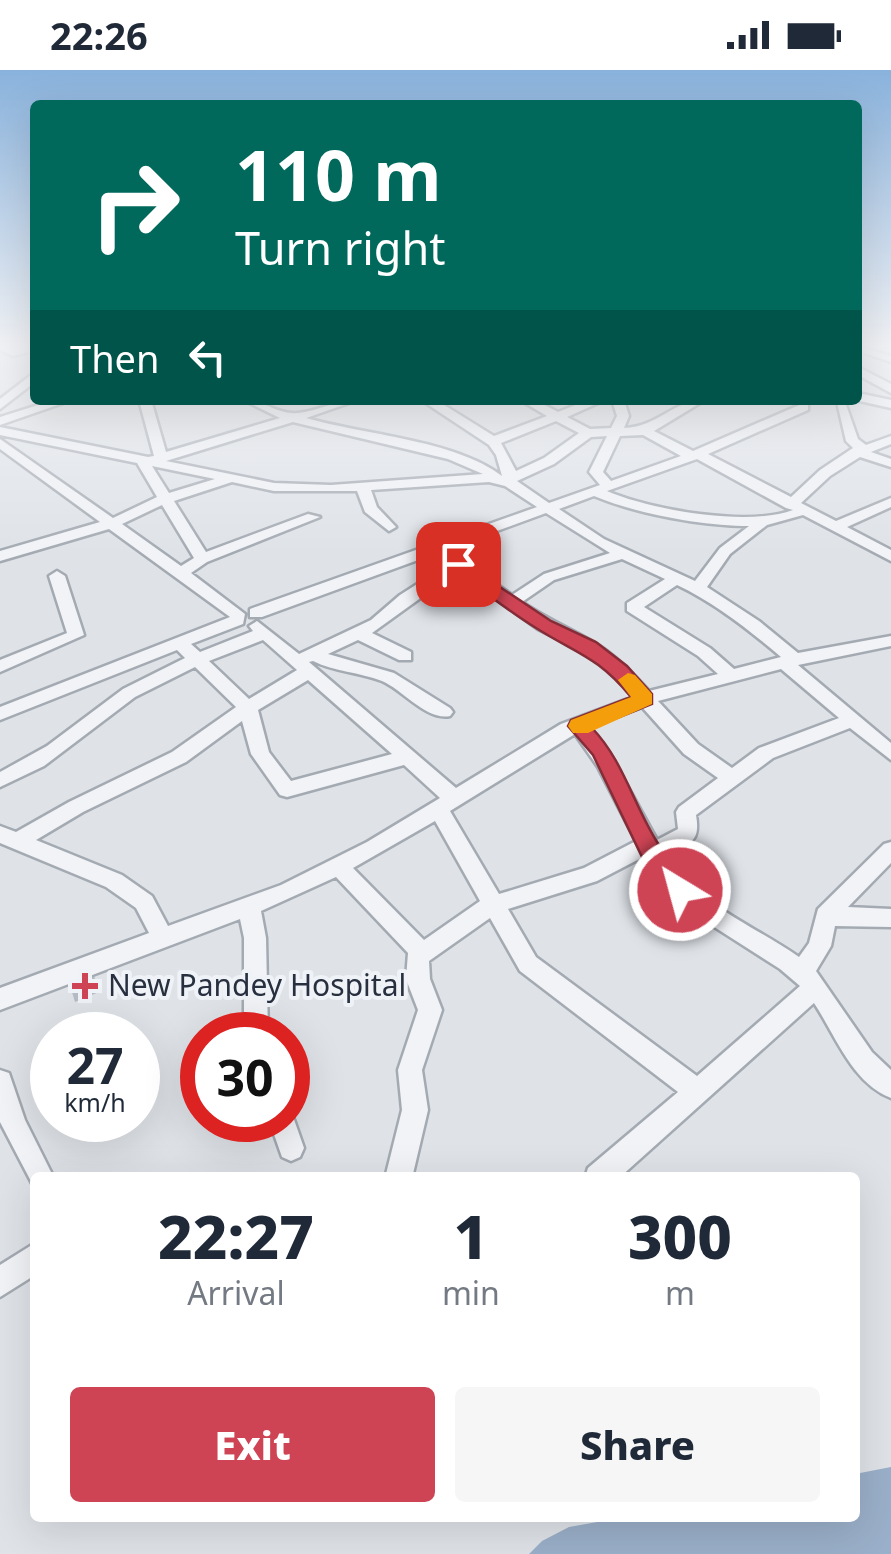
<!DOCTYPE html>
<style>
body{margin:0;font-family:"Noto Sans",sans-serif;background:#f6f6f7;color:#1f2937;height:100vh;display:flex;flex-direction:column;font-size:38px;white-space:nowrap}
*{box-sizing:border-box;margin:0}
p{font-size:32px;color:#747a83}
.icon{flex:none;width:55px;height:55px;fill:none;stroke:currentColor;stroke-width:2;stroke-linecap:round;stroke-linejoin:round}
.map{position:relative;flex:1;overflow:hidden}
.side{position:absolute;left:30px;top:1102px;width:830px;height:350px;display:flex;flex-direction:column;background:#fff;border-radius:10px;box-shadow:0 10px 40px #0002}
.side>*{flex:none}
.hud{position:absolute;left:30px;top:30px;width:832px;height:305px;border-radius:10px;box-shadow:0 10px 40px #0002;background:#00695c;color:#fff;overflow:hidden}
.speed{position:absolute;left:30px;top:942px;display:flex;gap:20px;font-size:50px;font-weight:700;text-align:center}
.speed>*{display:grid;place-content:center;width:130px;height:130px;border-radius:50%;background:#fff;box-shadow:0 10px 40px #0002;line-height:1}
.speed small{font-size:25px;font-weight:400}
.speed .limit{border:15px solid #d22;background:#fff;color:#111}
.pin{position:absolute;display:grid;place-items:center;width:85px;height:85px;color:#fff;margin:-42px;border-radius:20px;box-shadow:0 5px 15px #0006}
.me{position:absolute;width:110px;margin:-55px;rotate:323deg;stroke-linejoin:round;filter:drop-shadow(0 0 8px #0008)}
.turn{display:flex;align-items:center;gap:35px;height:210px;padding:0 40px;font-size:45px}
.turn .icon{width:130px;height:130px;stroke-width:2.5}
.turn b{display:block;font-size:70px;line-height:85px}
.then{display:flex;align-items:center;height:95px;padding:0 40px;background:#0003;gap:20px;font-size:38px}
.eta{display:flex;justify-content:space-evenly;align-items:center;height:170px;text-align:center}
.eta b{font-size:60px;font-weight:800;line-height:70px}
.cta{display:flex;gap:20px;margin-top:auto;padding:20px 40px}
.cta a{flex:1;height:115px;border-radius:10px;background:#ce4455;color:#fff;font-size:40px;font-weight:800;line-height:115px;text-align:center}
.cta a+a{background:#f6f6f7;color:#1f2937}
.status{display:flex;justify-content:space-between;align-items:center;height:70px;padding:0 50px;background:#fff;direction:ltr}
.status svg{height:28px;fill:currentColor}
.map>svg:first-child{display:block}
.water{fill:#9aafc9}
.building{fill:#b6bcc5}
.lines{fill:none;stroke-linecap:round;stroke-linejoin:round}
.minor-casing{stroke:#a4aab2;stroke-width:5}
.minor{fill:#f2f3f7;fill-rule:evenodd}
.route{fill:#ce4455;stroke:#862c37;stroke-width:2.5}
.slow{fill:#f59e0b}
.poi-dot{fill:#ce4455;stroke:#eff2f6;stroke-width:4}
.labels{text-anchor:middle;stroke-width:8;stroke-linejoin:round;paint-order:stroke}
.poi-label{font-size:30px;fill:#283040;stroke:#eff2f6;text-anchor:start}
</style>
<div class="status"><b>22:26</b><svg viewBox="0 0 49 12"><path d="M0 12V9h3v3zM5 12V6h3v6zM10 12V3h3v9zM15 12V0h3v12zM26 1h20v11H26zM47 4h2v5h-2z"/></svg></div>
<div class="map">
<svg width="891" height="1484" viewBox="0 0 891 1484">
<rect width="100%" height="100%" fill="#dfe3e8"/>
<path class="water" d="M891,1397V1484H529L542,1471L569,1457L620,1448H855V1404Z"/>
<path class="building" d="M92,899L99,922L75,932L68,909Z"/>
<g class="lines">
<g class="minor-casing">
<g id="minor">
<path d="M0,276L14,279L35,276V280L13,286L0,280Z"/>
<path d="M858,276L891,286V292L858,281Z"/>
<path d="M858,297L891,314V323L858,305Z"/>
<path d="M35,302V312L0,339V329Z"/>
<path d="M858,323L891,330V338L855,330Z"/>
<path d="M54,330H72L0,355V347Z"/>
<path d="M139,330H151L166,382L280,348L243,330C263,330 274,342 292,343C308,345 336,330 358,330L306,348C365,365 455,370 502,406L496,385L489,375L421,330H436L494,366L547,346L520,330H535L558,342L588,330H605L567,347L590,359L611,358L617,346L612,330H624L629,346L624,358C658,357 673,330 705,330L654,361L693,381L804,333L808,334V340L708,384L791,427L820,400L853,378L846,371L837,332H845L858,369L866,375L891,366V374L871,382L891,389V397L860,387L830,406L801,433L836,451L891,428V437L847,457L891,480V491L803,445L767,455L730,484L707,517L759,551L798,583L891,566V576L798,595L891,673V690L850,658L773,688L696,745C701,774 689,772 666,785C698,836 752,854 799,887L809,873L818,839L884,774L891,772V793L848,837L891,839V857L835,856L831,876L816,901L872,982L891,1000V1028C852,1013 836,966 814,933L619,1108H585L588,1098L678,1022L520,901L490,848L429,891L430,909L442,940L422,1000L428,1040L412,1108H385L402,1040L398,1000L418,940L406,909L408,883L336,807L261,841L266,868L268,965H244V868L240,849L0,940V918L149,863L136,838L106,817L0,773V756L16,762L69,732L172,682L236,637L195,597L135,627L44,696L0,717V702L47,676L123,619L185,588L177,580L0,650V637L230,547L109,459L0,491V481L100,452L0,379V369L113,448L157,427L137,393L0,365V357L148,387L154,386ZM556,351L579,363L544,388L516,401L501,373ZM293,352L448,389L483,404L331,415L274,413L166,391ZM643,365L681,386L611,411L603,402L620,366ZM607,366L589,402L600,415L549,433L517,411L554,394L591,367ZM697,389L786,438L793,440C748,457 651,440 607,421ZM152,396L215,409L169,423ZM232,412L274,421H357L365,442L389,461L396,457L377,437L371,420L489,412L505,416L537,437L250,539V547H262L429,486L447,495L400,525L371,550L299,584L257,551L249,556L253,561L200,582L191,574L243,554L245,544L191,503L207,492L320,447L308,444L206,482L174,431ZM594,426C637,444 703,456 749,456L720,478L695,511L604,469L559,439ZM162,435L194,488L181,496L122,454ZM546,443L610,483L544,504L512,525L463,491L442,481ZM622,489L665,509L627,533V541L698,586L718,604L649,621C632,603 615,585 593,572C569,558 545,548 522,532L554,510ZM458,501L538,559L583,581L614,605L633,627L561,654L456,718L309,592L313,591C335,602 359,602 382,611C403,620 427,651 450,646L453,642L450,638L394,603L328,584L358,570L399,590H411V582L372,563ZM677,515C715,533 749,560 781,587L734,599L710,578L644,537ZM263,570L297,600L249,629L209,591ZM781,599L839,648L759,678L732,698L698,674L658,631ZM308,610L392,684L291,711L269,682L258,640ZM642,637L684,684L718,708L679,737L676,742L678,759L657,770L612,688L590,657ZM242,651L251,684L280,725L287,727L404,695L440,728L367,772L281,815L168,856L152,826L122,805L36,770L83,742L186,692ZM575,664L598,697L636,771L584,798L499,824L450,741ZM435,751L480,831L424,870L353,798ZM643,787L683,837L780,899L800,916L697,1006L536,887L508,839L597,811Z"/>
<path d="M57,501L65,506L84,565L0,602V590L67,563L49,506Z"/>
<path d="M0,1000L9,1003L25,1050L54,1108H35V1119L0,1052Z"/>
<path d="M288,1039L291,1041L304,1078L300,1087L291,1091L282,1087L269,1050H288Z"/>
<path d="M35,1173V1205L0,1227V1195Z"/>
</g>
</g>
<use href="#minor" class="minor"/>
</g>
<linearGradient id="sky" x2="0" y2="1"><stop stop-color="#89b2dc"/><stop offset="0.57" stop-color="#f1f2f5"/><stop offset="1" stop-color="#f1f2f5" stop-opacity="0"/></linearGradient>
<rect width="891" height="484" fill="url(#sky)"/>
<path class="route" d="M458,489L551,551L596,572L627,596L652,624V634L592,658C624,691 634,737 659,775C669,791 684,804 692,820L688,828H671L643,789L593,685L568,656L571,650L631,627C597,586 577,584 536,558C507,540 479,518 452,498V490Z"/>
<path class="slow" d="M628,603L635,605L652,624V634L588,663H573L568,656L571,650L631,627L618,610Z"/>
<path class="poi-dot" d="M80 901h10v10h10v10h-10v10h-10v-10h-10v-10h10z"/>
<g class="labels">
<g class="poi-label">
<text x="108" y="926">New Pandey Hospital</text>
</g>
</g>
</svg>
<div class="speed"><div>27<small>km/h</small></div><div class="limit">30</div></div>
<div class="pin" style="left:458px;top:494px;background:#d93025"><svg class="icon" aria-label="arrive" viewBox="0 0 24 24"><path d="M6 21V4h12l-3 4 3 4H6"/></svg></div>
<svg class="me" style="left:680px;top:820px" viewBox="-20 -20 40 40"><circle r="17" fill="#ce4455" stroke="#fff" stroke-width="3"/><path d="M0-11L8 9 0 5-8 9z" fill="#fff"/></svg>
<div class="hud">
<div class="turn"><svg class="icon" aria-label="right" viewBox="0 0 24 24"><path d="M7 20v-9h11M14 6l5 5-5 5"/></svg><div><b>110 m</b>Turn right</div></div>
<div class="then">Then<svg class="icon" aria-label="left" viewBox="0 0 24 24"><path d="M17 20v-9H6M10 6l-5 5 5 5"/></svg></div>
</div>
<section class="side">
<div class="eta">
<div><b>22:27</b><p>Arrival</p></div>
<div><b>1</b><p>min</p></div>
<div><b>300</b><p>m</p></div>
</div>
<div class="cta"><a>Exit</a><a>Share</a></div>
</section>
</div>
